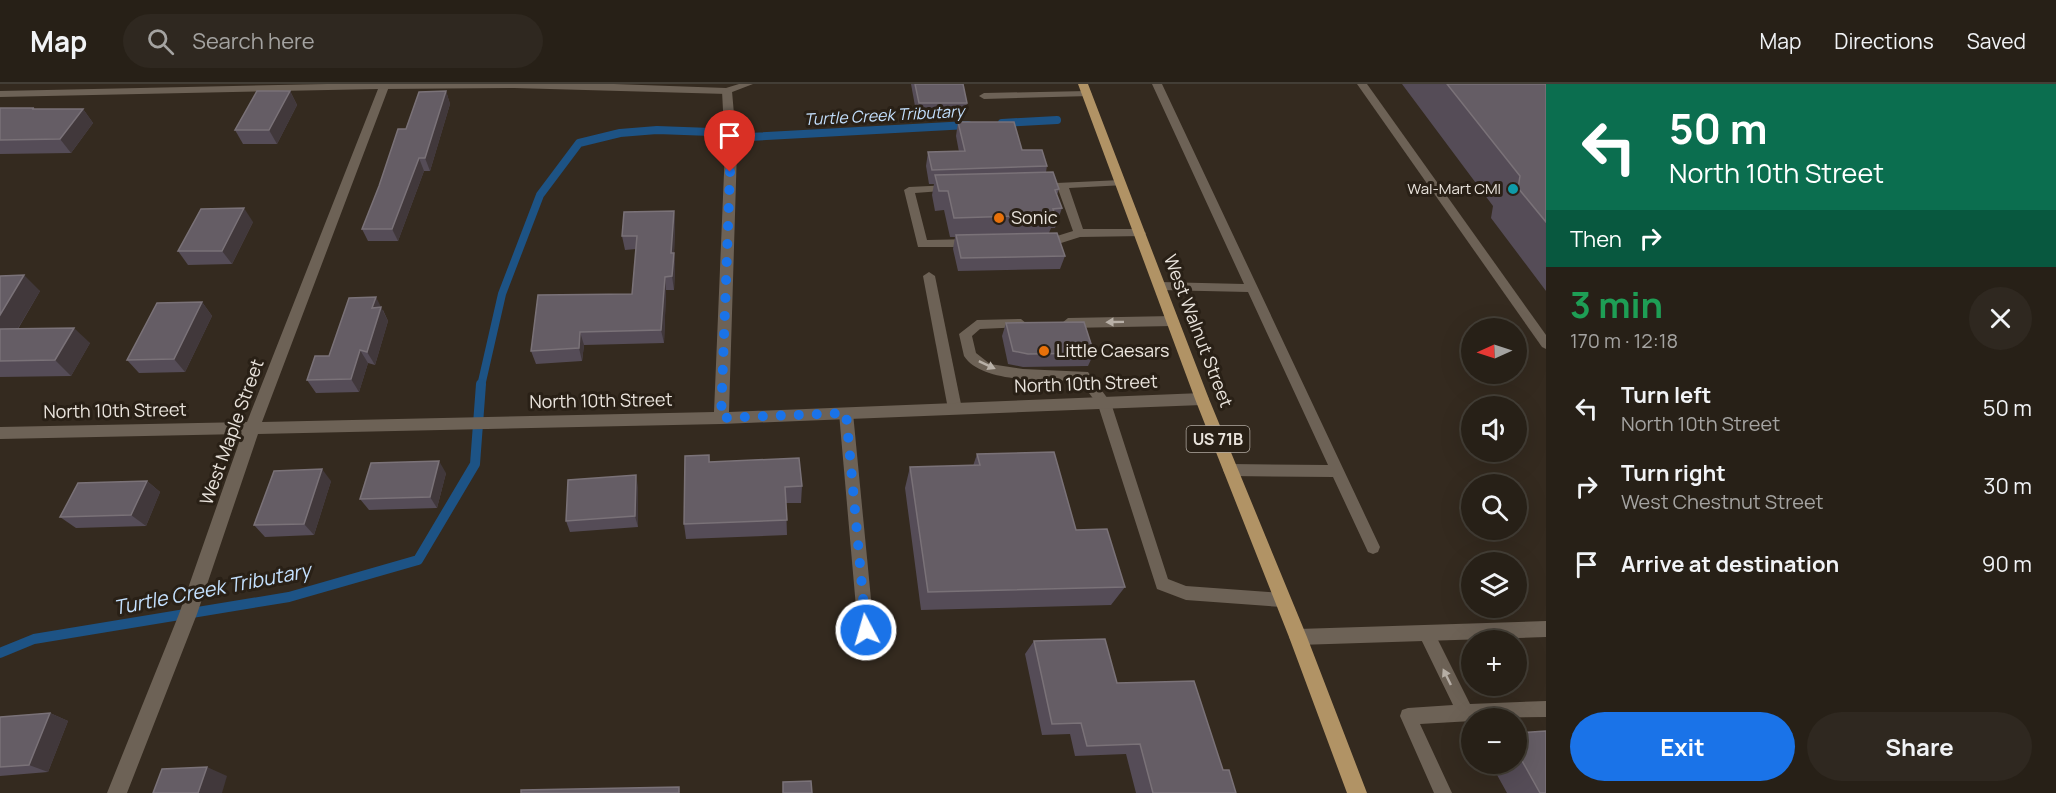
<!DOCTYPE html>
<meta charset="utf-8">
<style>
body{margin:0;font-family:Manrope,sans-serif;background:#2f2820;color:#f1f3f6;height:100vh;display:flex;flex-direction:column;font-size:22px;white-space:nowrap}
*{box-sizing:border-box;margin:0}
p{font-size:20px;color:#a4a3a1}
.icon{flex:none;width:33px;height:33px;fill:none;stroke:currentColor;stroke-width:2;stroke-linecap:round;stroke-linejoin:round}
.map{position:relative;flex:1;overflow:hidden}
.panel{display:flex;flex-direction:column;background:#272017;width:510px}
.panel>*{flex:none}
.guide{background:#0b6e4f;color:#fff;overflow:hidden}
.needle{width:39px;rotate:267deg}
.fabs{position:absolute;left:1461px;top:234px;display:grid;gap:12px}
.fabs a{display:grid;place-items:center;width:66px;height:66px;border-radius:50%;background:#272017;box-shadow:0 6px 24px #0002,0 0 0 2px #433e36;font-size:30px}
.pin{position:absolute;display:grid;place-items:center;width:51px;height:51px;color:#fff;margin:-62px -26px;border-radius:50% 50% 50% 0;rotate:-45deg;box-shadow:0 0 6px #0007}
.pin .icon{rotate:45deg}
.me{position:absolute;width:66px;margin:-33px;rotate:354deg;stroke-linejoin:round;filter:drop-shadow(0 0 4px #0008)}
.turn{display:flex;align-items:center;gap:21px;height:126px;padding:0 24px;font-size:27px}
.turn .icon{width:78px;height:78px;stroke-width:2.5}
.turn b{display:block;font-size:42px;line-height:51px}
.then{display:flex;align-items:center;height:57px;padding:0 24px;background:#0003;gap:12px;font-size:22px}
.round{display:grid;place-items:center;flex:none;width:63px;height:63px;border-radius:32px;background:#2f2820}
.overview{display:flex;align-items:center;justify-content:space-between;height:102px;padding:0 24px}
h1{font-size:36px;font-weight:700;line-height:45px;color:#1e9e55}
.cta{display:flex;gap:12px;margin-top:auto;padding:12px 24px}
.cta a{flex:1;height:69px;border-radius:36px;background:#1a73e8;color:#fff;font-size:24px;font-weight:700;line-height:69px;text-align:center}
.cta a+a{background:#2f2820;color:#f1f3f6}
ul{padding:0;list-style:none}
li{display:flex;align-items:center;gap:18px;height:78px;padding:0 24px}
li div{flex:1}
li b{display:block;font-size:22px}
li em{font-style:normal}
header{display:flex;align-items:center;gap:36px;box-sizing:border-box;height:84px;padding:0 30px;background:#272017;border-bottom:2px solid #433e36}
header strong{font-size:28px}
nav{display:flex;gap:33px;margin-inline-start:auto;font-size:21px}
.search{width:420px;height:54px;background:#2f2820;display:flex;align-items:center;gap:15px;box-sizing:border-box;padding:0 21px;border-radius:33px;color:#a4a3a1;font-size:22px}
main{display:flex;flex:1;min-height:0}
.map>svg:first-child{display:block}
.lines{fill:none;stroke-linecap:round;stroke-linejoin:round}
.stream-far1{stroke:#1d5385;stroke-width:8}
.stream{stroke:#1d5385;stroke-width:10}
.lane{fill:#6d6256;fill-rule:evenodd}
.street{fill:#6d6256;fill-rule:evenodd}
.primary{fill:#b19365;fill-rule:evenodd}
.wall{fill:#554c57}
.shaded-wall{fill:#41383b}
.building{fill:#655d65;stroke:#7a7278;stroke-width:1.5}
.oneway{fill:#b8b0a7}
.route{stroke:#1a73e8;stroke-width:10;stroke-dasharray:0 18}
.culture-dot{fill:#0f9aa8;stroke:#292016;stroke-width:2}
.food-dot{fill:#e8710a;stroke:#292016;stroke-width:2}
.labels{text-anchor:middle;stroke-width:6;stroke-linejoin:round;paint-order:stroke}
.far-poi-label{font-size:15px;fill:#eae4dd;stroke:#292016;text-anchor:end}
.far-water-label{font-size:16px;font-style:italic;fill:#c4e1ff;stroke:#292016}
.shield{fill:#292016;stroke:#b0a9a1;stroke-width:1.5}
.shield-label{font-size:16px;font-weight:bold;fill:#eae4dd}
.poi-label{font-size:18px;fill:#eae4dd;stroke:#292016;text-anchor:start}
.street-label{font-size:18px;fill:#eae4dd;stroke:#292016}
.water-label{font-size:20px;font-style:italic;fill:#c4e1ff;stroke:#292016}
</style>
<header>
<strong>Map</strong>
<div class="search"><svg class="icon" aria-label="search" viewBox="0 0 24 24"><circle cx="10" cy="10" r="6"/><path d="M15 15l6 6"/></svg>Search here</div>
<nav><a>Map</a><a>Directions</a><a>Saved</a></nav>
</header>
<main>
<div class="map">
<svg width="1546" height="709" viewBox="0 0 1546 709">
<rect width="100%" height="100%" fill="#342a1f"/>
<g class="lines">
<g class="stream-far1">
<path d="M1002,39L1057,36"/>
<path d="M749,53L968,41"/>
<path d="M481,302L502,210L540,111L579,59L620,49L657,46L711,48"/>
</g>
<path class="stream" d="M0,569L34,555L289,513L418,476L475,380L481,300"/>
<g class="lane">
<path d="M381,0H614L726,4L739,0H753L727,10L514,4L384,5L381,4Z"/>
<path d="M1152,0H1162L1380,463L1378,468L1373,470L1368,468L1333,393L1230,392L1225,390L1223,386L1225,382L1230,380L1328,381L1248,208L1160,206L1154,202L1160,198L1244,200Z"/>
<path d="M1357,0H1367L1546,251V265L1542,263Z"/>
<path d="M1087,7L1092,10L1090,12L984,15L979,12L984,9Z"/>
<path d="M1121,96L1125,97V101L1069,104L1083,145H1140L1146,149L1144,152L1080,153L1058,160H1038V154L1057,152L1073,147L1058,105L1035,104V100Z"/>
<path d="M951,101L956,104L955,106L915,109L927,156L972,155L978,159L972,163H918L904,106L909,103Z"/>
<path d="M929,188L935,192L962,325L960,329H950L948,325L923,192Z"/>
<path d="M1173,232L1179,237L1173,242L1068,244L1062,239L1068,234Z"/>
<path d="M1021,235L1027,240L1025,243L980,245L972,252L976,269L990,280L1023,285L1088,288L1111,319L1168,495L1186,502L1282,509L1287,511L1290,516L1287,521L1282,523L1186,516L1157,505L1098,321L1080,297C1049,296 982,300 964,272L959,250L977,236Z"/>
<path d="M846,324L851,325L853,329L874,546L872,551L866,553L860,551L858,546L839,329L841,325Z"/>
<path d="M1426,542L1432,544L1470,620L1546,617V633L1472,634V637L1420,640L1452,709H1434L1400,632L1402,626L1408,624L1453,621L1418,549L1420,544Z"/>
</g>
<g class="street">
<path d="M327,0H390L262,338L714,328L725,65L722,7L727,4L732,7L737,65L729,328L1202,309L1207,311L1209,315L1207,319L1202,321L721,340L258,350L197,530L127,709H107L179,530L242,350L0,355V343L247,338L378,5L0,13V7Z"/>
<path d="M1546,537V553L1298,561L1292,559L1289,553L1292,547L1298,545Z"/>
</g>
<path class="primary" d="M1078,0H1088L1209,315L1307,553L1367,709H1347L1289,553L1195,315Z"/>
</g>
<g class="wall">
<path d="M911,0H963L967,19L964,32L917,33Z"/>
<path d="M1402,0H1546V207L1491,134L1493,122Z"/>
<path d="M290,7L297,21L277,60H243L235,46Z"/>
<path d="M446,7L450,20L430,87H424L398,157H368L362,145L406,45Z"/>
<path d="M0,24L35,25H83L93,39L71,69L0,70Z"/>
<path d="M958,38L1022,66L1047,82L1046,88L1059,105L1057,111L1062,124L1055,144H1051L1049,149L1065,172L1060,185L958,187L953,165L955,153H950L944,126L935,127L932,111L934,100H929L926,82L928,68H959L956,52Z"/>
<path d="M674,127L675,141L674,170L675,183L674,206H666L664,259L584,261L582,277L536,280L531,267L632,210L636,165L625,166L622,152Z"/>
<path d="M253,138L232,180L188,181L178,167Z"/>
<path d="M0,192L40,207L18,245L90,259L71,292L0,293Z"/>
<path d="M202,218L212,232L185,288L139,289L127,276Z"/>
<path d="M383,226L388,237L375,281L368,279L359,308L316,309L307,296L329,272Z"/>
<path d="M1006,239L1094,269L1088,282L1023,283L1008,280L1002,252Z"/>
<path d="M977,370L1076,446L1125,503L1111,521L921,526L905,404L910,383L973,382Z"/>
<path d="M709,371L710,378L802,402L801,419H786L787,451L686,455L684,440Z"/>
<path d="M446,389L437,424L369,426L360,415Z"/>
<path d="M147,397L160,408L146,442L76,444L60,433Z"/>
<path d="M331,397L314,451L265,453L254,441Z"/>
<path d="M638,403V443L570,448L566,437Z"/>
<path d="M1034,557L1117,599L1223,686L1236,709H1136L1126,670L1075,672L1070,650L1042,651L1025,570Z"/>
<path d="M50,629L68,637L48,688L0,692V633Z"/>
<path d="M1516,649L1546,709H1507L1491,680H1516Z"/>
</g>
<g class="shaded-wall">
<path d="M290,7L297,21L277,60L269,46Z"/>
<path d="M446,7L450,20L430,87L425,74Z"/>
<path d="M83,25L93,39L71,69L60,55Z"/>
<path d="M419,74L424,87L398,157L392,145Z"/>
<path d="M244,124L253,138L232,180L222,167Z"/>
<path d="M674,127L675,141L674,170L675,183L674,206L672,192L671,169Z"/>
<path d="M24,191L40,207L8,261L0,253V231Z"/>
<path d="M665,193L666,206L664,259L661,246Z"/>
<path d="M376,213L388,237L375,281L367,268L372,224Z"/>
<path d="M202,218L212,232L185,288L174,275Z"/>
<path d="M74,244L90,259L71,292L55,276Z"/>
<path d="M580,248L584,261L582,277L579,264Z"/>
<path d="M360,266L368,279L359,308L351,295Z"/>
<path d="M439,377L446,389L437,424L430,413Z"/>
<path d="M322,385L331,397L314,451L304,440Z"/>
<path d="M636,391L638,403V443L635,432Z"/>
<path d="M147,397L160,408L146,442L131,431Z"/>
<path d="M50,629L68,637L48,688L29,681Z"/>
<path d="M207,683L227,692L222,709H198Z"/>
</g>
<g class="building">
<path d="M915,0H963L967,19H919Z"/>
<path d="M1447,0H1546V138L1518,104L1520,92Z"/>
<path d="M257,7H290L269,46H235Z"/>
<path d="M446,7L425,74H419L392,145H362L379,102L398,45H406L419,8Z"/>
<path d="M0,24H34L32,25H83L60,55L0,56Z"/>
<path d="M958,38H1014L1022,66H1042L1047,82L932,86L928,68L965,67Z"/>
<path d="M1053,88L1059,105L1055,106L1062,124L1053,125L1055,131L954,134L948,107H939L935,91Z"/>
<path d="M244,124L222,167H178L201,125Z"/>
<path d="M674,127L671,169H674L672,192L665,193L661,246L580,248L579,264L531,267L538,211L632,210L637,152H622L624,128Z"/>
<path d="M1057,149L1065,172L961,174L956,151Z"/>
<path d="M24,191L0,231V192Z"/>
<path d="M376,213L372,224L381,223L367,268L360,266L351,295L307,296L315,272H329L349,214Z"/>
<path d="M202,218L174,275L127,276L157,219Z"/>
<path d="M1084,238L1094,269L1028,270L1013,267L1006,239Z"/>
<path d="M74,244L55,276L0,277V245Z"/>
<path d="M1054,368L1076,446L1107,445L1125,503L928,508L910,383L980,381L977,370Z"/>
<path d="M709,371V378L799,374L802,402L785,403L787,436L684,440L685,372Z"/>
<path d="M439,377L430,413L360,415L371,379Z"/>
<path d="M322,385L304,440L254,441L274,387Z"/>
<path d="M636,391L635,432L566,437L568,396Z"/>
<path d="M147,397L131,431L60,433L78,399Z"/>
<path d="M1105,555L1117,599L1194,597L1223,686H1229L1236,709H1153L1140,660L1087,662L1081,639L1052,640L1034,557Z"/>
<path d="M50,629L29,681L0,683V633Z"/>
<path d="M1546,647V709H1540L1516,666V649Z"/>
<path d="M207,683L198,709H153L162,685Z"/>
<path d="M811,697L812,709H783V698Z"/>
<path d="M679,703V709H521V706Z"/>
</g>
<defs><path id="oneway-solid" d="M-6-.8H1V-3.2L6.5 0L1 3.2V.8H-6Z" transform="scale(1.5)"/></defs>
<g class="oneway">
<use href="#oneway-solid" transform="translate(1115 238) rotate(179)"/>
<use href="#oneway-solid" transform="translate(987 281) rotate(25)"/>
<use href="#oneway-solid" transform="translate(1447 593) rotate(-116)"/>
</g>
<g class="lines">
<path class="route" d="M730,88L721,334L846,329L866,546"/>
</g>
<circle class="culture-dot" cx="1513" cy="105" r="6"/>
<g class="food-dot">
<circle cx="999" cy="134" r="6"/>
<circle cx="1044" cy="267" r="6"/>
</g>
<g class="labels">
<g class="far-poi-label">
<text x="1501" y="110">Wal-Mart CMI</text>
</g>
<g class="far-water-label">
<text transform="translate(884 31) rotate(-3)" y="6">Turtle Creek Tributary</text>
</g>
<rect class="shield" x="1186.5" y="342" width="63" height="26" rx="4.5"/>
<g class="shield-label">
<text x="1218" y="361">US 71B</text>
</g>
<g class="poi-label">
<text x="1011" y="140">Sonic</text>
<text x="1056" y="273">Little Caesars</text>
</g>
<g class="street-label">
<text transform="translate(1198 247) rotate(69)" y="6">West Walnut Street</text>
<text transform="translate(1086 300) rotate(-2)" y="6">North 10th Street</text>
<text transform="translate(601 317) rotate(-1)" y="6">North 10th Street</text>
<text transform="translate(115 327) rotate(-1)" y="6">North 10th Street</text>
<text transform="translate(232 348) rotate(-70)" y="6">West Maple Street</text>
</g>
<g class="water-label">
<text transform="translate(212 505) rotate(-11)" y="7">Turtle Creek Tributary</text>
</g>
</g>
</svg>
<div class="fabs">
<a><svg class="needle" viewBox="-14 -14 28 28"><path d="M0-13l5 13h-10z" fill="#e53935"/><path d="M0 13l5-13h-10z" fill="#a4a3a1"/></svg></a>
<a><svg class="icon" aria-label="sound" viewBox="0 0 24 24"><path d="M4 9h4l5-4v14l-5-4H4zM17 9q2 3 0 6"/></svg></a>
<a><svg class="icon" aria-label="search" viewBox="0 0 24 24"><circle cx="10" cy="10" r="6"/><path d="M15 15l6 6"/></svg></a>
<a><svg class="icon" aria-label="layers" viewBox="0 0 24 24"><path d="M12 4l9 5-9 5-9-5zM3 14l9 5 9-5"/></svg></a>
<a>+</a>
<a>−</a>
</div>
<div class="pin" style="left:730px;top:88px;background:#d93025"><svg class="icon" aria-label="arrive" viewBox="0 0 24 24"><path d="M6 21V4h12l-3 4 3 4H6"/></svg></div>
<svg class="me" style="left:866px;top:546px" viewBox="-20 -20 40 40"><circle r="17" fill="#1a73e8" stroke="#fff" stroke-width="3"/><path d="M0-11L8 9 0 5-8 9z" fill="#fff"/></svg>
</div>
<section class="panel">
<div class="guide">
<div class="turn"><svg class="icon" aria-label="left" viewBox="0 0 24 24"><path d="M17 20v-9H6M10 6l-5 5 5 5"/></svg><div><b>50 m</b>North 10th Street</div></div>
<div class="then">Then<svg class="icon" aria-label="right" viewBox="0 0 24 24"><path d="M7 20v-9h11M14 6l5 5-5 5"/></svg></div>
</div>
<div class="overview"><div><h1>3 min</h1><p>170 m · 12:18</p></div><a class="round"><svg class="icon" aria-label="close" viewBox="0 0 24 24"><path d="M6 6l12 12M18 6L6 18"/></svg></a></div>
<ul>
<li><svg class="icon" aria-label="left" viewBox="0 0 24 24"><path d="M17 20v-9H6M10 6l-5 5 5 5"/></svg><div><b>Turn left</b><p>North 10th Street</p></div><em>50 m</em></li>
<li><svg class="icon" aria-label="right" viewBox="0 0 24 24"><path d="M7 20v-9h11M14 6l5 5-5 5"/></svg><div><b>Turn right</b><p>West Chestnut Street</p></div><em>30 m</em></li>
<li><svg class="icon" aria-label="arrive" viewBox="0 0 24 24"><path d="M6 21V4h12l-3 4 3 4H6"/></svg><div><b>Arrive at destination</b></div><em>90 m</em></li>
</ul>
<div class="cta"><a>Exit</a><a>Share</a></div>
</section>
</main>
